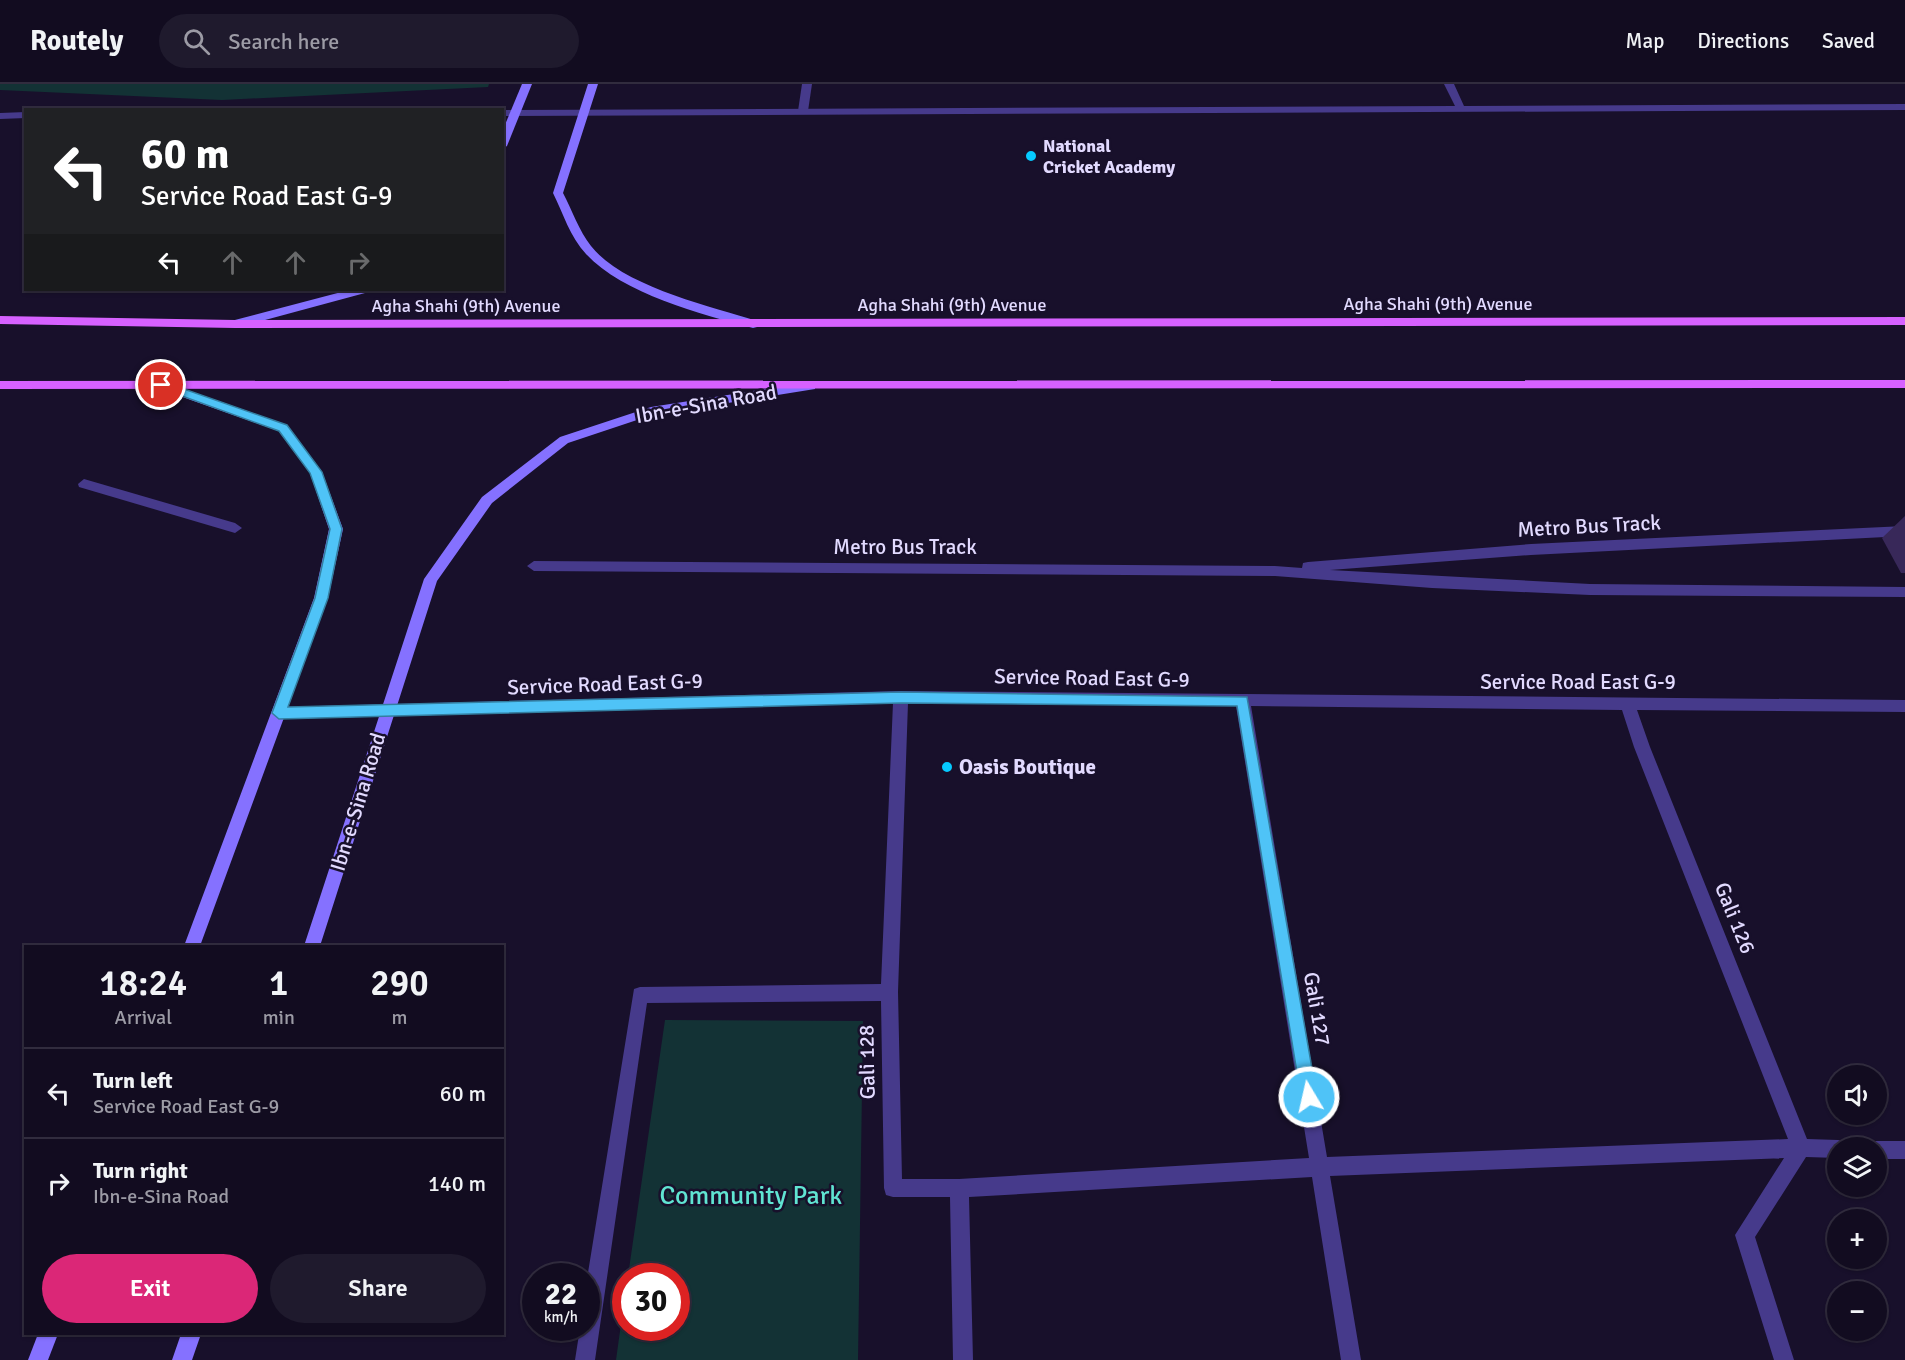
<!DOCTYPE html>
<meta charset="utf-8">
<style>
body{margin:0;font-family:Signika,sans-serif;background:#1f1a2d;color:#f1f3f6;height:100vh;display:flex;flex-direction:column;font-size:22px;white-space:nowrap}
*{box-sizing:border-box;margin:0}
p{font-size:20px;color:#9c9ba5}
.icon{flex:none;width:33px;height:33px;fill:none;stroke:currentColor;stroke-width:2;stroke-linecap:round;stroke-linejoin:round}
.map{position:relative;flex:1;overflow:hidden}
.drawer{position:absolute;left:24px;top:861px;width:480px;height:390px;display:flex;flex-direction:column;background:#120c20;border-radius:0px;box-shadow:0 2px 4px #0004,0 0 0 2px #312c3e}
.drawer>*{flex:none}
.guide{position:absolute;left:24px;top:24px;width:480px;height:183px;border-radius:0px;box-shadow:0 2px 4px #0004,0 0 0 2px #312c3e;background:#202124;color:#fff;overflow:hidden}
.buttons{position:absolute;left:1827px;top:981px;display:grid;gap:12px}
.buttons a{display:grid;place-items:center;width:60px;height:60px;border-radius:50%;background:#120c20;box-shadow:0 2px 4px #0004,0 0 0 2px #312c3e;font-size:30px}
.speed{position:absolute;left:522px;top:1179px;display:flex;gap:12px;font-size:30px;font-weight:700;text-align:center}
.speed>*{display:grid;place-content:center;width:78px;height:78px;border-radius:50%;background:#120c20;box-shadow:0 2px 4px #0004,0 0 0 2px #312c3e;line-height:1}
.speed small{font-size:15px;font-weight:400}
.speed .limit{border:9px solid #d22;background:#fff;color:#111}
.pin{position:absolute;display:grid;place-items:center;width:51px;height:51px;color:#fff;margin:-26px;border:3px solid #fff;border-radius:50%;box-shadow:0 2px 6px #0007}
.me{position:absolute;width:66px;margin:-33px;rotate:351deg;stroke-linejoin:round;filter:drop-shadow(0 0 4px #0008)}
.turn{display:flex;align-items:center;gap:21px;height:126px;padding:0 18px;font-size:27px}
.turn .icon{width:78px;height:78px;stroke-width:2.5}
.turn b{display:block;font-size:42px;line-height:51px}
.lanes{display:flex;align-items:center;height:57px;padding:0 18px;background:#0003;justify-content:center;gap:30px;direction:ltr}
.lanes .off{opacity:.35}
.eta{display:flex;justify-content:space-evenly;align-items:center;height:102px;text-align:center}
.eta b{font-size:36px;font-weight:600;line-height:42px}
.primary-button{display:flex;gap:12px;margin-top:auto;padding:12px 18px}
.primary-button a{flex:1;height:69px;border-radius:36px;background:#db2777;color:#fff;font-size:24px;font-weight:600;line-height:69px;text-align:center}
.primary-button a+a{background:#1f1a2d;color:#f1f3f6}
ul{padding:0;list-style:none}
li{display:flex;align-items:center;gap:18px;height:90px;padding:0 18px;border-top:2px solid #312c3e}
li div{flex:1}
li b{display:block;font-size:22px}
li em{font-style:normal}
header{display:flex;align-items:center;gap:36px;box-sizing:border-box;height:84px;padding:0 30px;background:#120c20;border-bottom:2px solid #312c3e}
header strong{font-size:28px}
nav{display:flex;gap:33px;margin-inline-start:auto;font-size:21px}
.search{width:420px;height:54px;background:#1f1a2d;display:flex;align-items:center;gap:15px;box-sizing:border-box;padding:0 21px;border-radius:33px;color:#9c9ba5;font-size:22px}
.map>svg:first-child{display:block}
.green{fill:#133235}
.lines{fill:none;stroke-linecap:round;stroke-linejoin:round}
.service{fill:#463a8b;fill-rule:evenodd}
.minor{fill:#463a8b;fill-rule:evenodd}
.secondary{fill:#8571ff;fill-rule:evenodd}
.primary{fill:#d661ff;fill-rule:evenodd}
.wall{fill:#382859}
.route{fill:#4fc3f7;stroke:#337fa1;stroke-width:1.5}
.poi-dot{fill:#06caff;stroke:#18102b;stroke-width:2}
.labels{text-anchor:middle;stroke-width:5;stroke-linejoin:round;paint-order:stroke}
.far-poi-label{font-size:18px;font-weight:bold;fill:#e2daff;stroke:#18102b;text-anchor:start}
.far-street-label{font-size:18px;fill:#e2daff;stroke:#18102b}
.street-label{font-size:21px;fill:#e2daff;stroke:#18102b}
.poi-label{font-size:21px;font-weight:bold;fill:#e2daff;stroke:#18102b;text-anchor:start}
.near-park-label{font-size:26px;fill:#60e4d2;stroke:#18102b}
</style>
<header>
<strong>Routely</strong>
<div class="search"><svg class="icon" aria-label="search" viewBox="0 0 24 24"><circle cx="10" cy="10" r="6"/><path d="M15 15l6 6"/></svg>Search here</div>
<nav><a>Map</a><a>Directions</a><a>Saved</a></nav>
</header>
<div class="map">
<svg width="1905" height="1276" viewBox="0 0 1905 1276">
<rect width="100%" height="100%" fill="#18102b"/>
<g class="green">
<path d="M0,0H489L488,3L222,16L0,6Z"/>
<path d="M665,936L863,937L858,1276H616L625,1211L626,1244H676V1192H628Z"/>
</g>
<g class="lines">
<g class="service">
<path d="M802,0H812L808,27L803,30L798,27Z"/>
<path d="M84,395L235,439L242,444L235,449L79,403L78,400Z"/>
<path d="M1905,442V452L1531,471L1330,486L1590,500L1905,503V513L1590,511L1432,504L1275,492L534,487L527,482L534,477L1275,482L1302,484L1303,479L1308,478L1531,460Z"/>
</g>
<g class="minor">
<path d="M1444,0H1454L1464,22L1905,20V26L502,32V26L1455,22Z"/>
<path d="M26,28V34L0,35V29Z"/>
<path d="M901,607L1905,616V628L1637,626L1650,663L1807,1055L1838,1056L1845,1058L1847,1064H1838V1074L1806,1073L1755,1153L1794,1276H1774L1735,1151L1784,1074L1330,1092L1361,1276H1341L1312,1093L969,1113L973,1276H953L950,1113H893L886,1111L884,1104L881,917L647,919L595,1276H575L580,1244H586V1201L634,905L640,903L881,900L893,619L279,635L274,633L272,629L274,625L279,623ZM908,619L1236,622L1309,1074L959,1095H902L898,908ZM1251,622L1622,626L1634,663L1788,1055L1327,1073Z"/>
<path d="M1876,1057H1905V1075H1876V1064H1868L1869,1059Z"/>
</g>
<g class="secondary">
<path d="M522,0H532L507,62L502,65V48Z"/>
<path d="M588,0H598L563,109C572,126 579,147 591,162C622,202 709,222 757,237V243L753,244C701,230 623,210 586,170C570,153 563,129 553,109Z"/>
<path d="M349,206H367L365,209L235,244L229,240L231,237Z"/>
<path d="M161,297L287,341L322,388L343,445L328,514L200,862H184L314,514L329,445L310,389L279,347L157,304V298Z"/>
<path d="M811,298L815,299V305L652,331L568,359L492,419L437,497L320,862H304L424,495L482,413L560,353L651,323Z"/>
<path d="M38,1250H58L48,1276H28Z"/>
<path d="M181,1250H201L192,1276H172Z"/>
</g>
<g class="primary">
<path d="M0,232L235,236L1905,233V241L235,244L0,240Z"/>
<path d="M1905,296V304L0,305V297Z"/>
</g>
</g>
<path class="wall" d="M1905,432V489H1901L1882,454Z"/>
<path class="route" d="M161,297L287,341L322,388L342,445L328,514L288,623L901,608L1247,613L1317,1013L1315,1019L1309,1021L1303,1019L1301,1013L1237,622L901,619L279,635L272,629L315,514L330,445L310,389L279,347L157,303L156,301Z"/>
<g class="poi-dot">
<circle cx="1031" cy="72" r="6"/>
<circle cx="947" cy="683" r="6"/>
</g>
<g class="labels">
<g class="far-poi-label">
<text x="1043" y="68">National<tspan x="1043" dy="21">Cricket Academy</tspan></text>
</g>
<g class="far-street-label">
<text x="1438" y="226">Agha Shahi (9th) Avenue</text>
<text x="952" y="227">Agha Shahi (9th) Avenue</text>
<text x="466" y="228">Agha Shahi (9th) Avenue</text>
</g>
<g class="street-label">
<text transform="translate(706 320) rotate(-10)" y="7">Ibn-e-Sina Road</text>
<text transform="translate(1589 442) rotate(-3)" y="7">Metro Bus Track</text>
<text x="905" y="470">Metro Bus Track</text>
<text transform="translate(1092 594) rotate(1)" y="7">Service Road East G-9</text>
<text x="1578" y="605">Service Road East G-9</text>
<text transform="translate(605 600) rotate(-2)" y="7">Service Road East G-9</text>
<text transform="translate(358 718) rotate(-73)" y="7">Ibn-e-Sina Road</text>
<text transform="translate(1735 834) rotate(68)" y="7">Gali 126</text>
<text transform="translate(1317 925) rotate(80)" y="7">Gali 127</text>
<text transform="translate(867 978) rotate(-91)" y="7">Gali 128</text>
</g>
<g class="poi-label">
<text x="959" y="690">Oasis Boutique</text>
</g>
<g class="near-park-label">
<text x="751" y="1120">Community Park</text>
</g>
</g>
</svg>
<div class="buttons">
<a><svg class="icon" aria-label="sound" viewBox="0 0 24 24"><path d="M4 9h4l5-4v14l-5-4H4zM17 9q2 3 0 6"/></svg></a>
<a><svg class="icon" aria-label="layers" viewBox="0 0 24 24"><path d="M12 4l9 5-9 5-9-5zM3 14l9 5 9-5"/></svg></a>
<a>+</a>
<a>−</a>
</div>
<div class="speed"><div>22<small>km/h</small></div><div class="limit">30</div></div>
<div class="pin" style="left:161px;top:301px;background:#d93025"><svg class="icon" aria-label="arrive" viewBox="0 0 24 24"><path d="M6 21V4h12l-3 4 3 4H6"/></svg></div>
<svg class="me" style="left:1309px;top:1013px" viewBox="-20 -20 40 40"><circle r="17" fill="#4fc3f7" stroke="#fff" stroke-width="3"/><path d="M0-11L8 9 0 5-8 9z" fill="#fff"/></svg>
<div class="guide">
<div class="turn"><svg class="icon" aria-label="left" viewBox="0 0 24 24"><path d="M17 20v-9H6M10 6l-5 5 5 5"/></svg><div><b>60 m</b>Service Road East G-9</div></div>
<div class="lanes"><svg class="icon" aria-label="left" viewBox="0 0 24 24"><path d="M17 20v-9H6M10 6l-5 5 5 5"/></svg><svg class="icon off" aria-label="ahead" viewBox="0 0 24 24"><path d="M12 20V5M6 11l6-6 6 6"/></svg><svg class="icon off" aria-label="ahead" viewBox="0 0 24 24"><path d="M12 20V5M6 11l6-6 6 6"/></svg><svg class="icon off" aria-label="right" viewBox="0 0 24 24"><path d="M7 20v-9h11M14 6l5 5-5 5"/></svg></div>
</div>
<section class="drawer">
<div class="eta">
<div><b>18:24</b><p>Arrival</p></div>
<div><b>1</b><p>min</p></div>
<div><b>290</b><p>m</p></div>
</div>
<ul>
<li><svg class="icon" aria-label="left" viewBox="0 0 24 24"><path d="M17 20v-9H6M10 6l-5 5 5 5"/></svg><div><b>Turn left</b><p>Service Road East G-9</p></div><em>60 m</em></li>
<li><svg class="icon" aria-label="right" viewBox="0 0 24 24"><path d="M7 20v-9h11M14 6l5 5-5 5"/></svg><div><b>Turn right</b><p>Ibn-e-Sina Road</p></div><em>140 m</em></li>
</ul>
<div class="primary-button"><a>Exit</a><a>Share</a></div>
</section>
</div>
